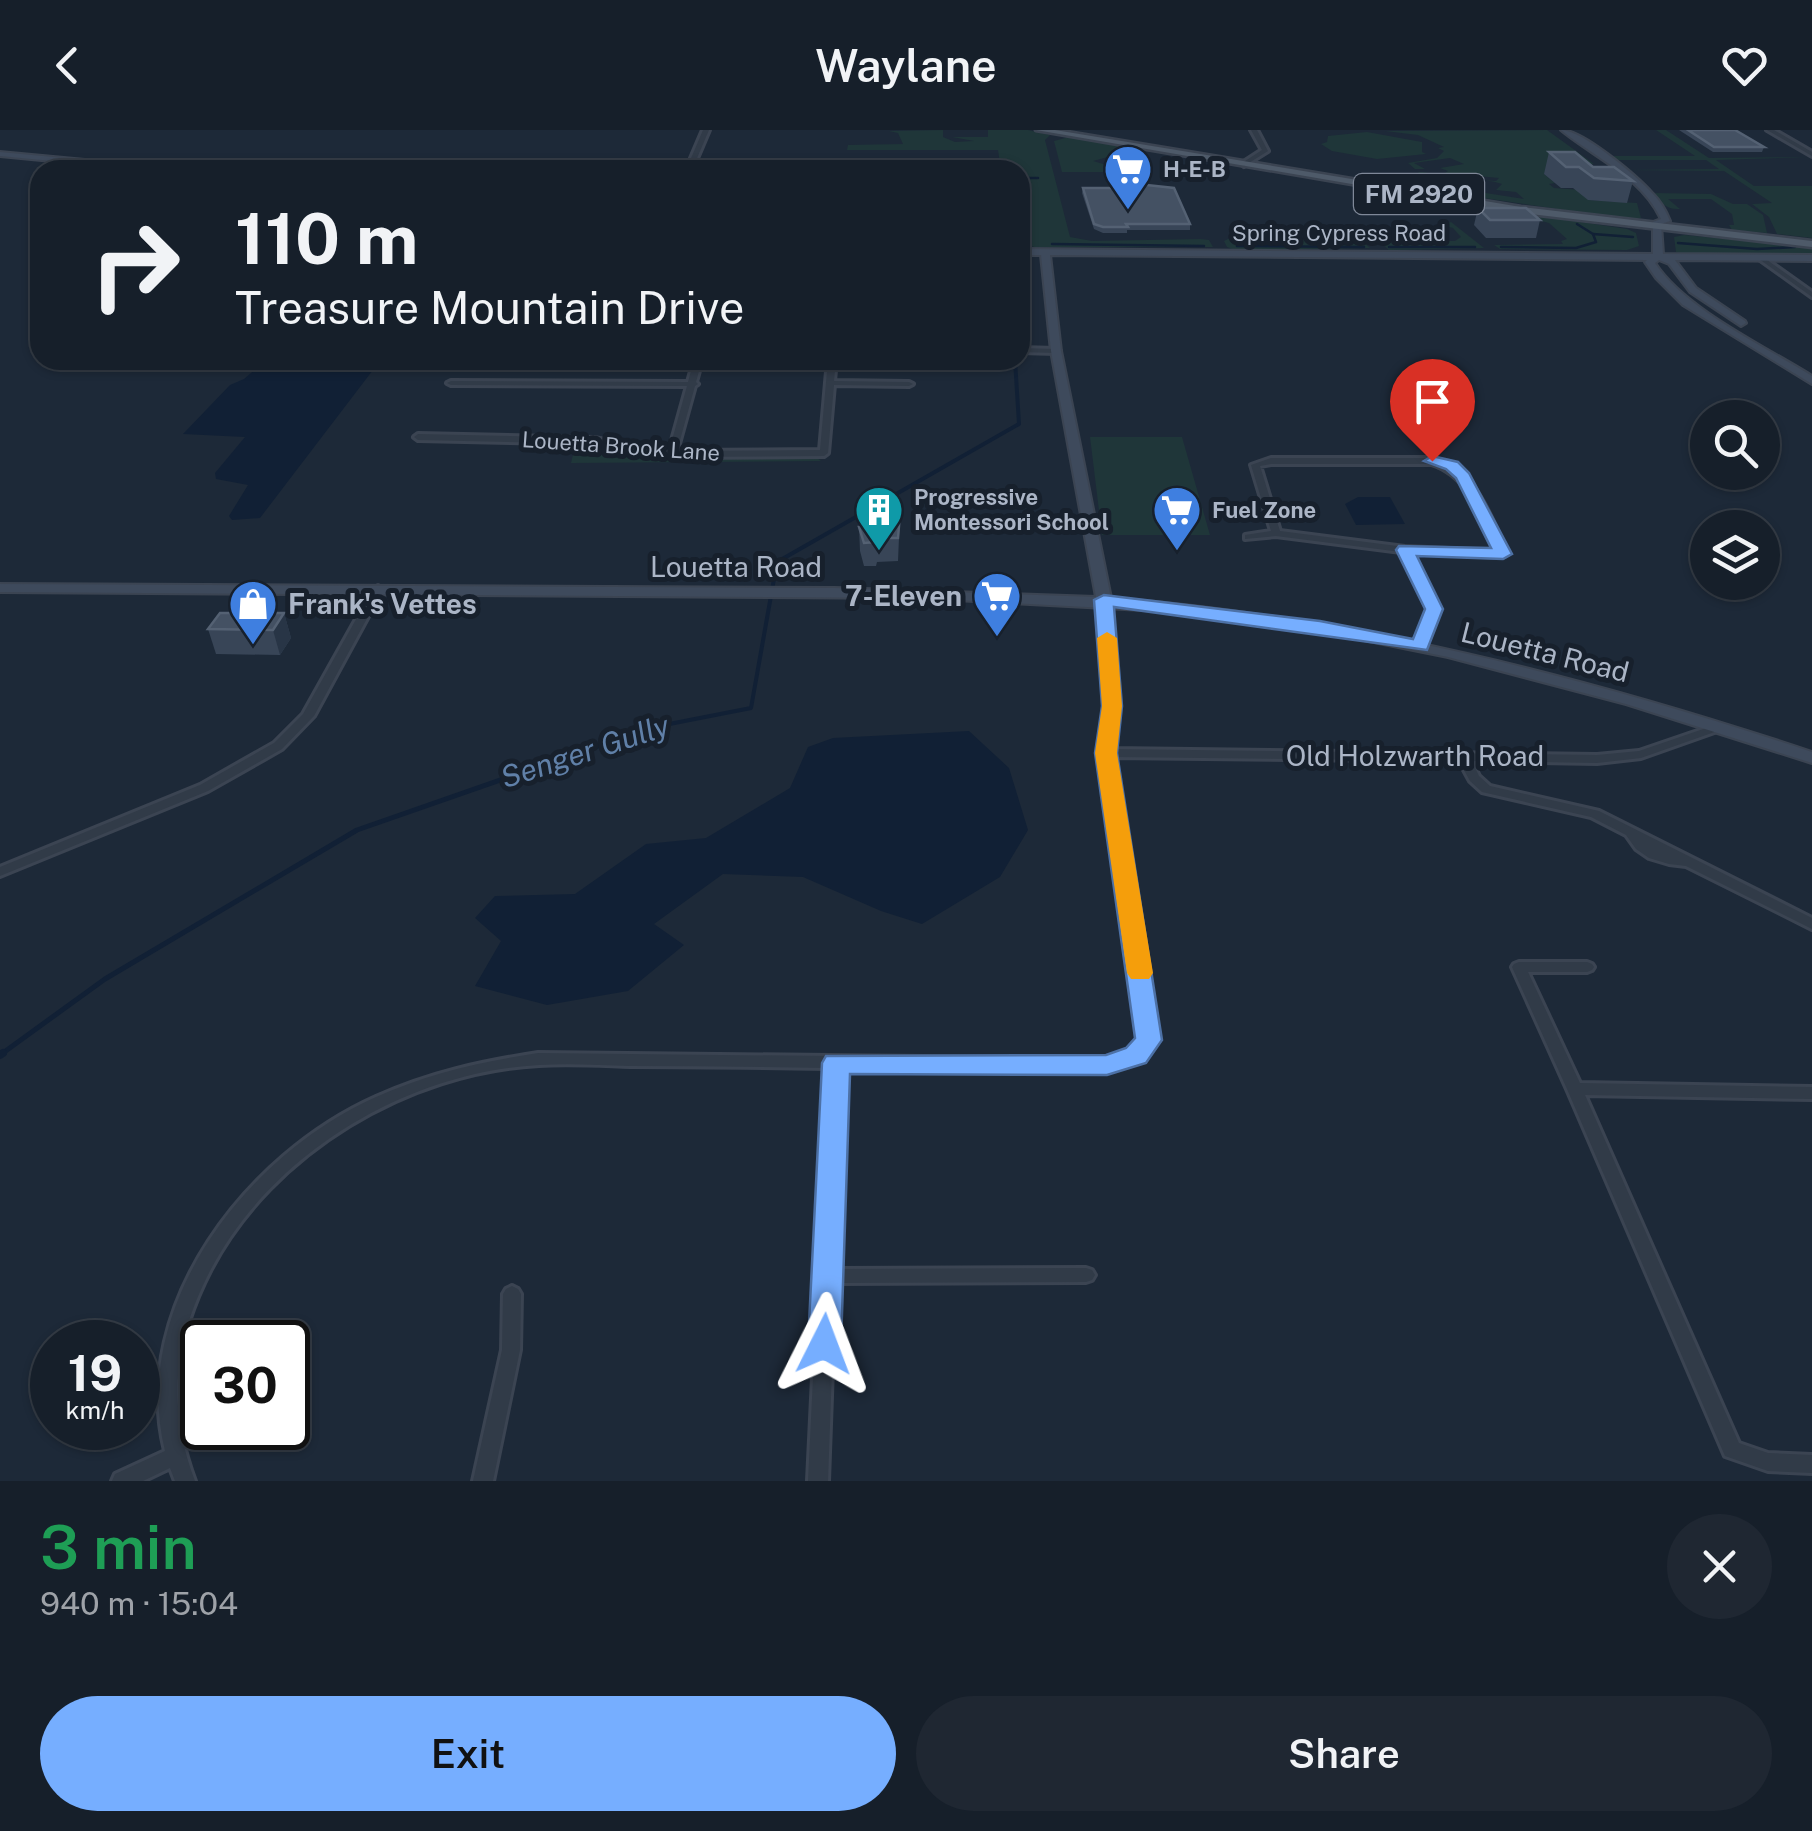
<!DOCTYPE html>
<meta charset="utf-8">
<style>
body{margin:0;font-family:"Public Sans",sans-serif;background:#1f2732;color:#f1f3f6;height:100vh;display:flex;flex-direction:column;font-size:38px;white-space:nowrap}
*{box-sizing:border-box;margin:0}
p{font-size:32px;color:#9ea2a8}
.icon{flex:none;width:55px;height:55px;fill:none;stroke:currentColor;stroke-width:2;stroke-linecap:round;stroke-linejoin:round}
.map{position:relative;height:1351px;overflow:hidden}
.sheet{display:flex;flex-direction:column;background:#161f2a;flex:1}
.sheet>*{flex:none}
.guide{position:absolute;left:30px;top:30px;width:1000px;height:210px;border-radius:30px;box-shadow:0 2px 8px #0004,0 0 0 2px #353d47;background:#161f2a;color:#f1f3f6;overflow:hidden}
.fabs{position:absolute;left:1690px;top:270px;display:grid;gap:20px}
.fabs a{display:grid;place-items:center;width:90px;height:90px;border-radius:50%;background:#161f2a;box-shadow:0 2px 8px #0004,0 0 0 2px #353d47;font-size:50px}
.speed{position:absolute;left:30px;top:1190px;display:flex;gap:20px;font-size:50px;font-weight:700;text-align:center}
.speed>*{display:grid;place-content:center;width:130px;height:130px;border-radius:50%;background:#161f2a;box-shadow:0 2px 8px #0004,0 0 0 2px #353d47;line-height:1}
.speed small{font-size:25px;font-weight:400}
.speed .limit{border:5px solid #111;border-radius:15px;background:#fff;color:#111}
.pin{position:absolute;display:grid;place-items:center;width:85px;height:85px;color:#fff;margin:-102px -42px;border-radius:50% 50% 50% 0;rotate:-45deg;box-shadow:0 0 10px #0007}
.pin .icon{rotate:45deg}
.me{position:absolute;width:110px;margin:-55px;rotate:3deg;stroke-linejoin:round;filter:drop-shadow(0 0 8px #0008)}
.turn{display:flex;align-items:center;gap:35px;height:210px;padding:0 40px;font-size:45px}
.turn .icon{width:130px;height:130px;stroke-width:2.5}
.turn b{display:block;font-size:70px;line-height:85px}
.round{display:grid;place-items:center;flex:none;width:105px;height:105px;border-radius:52px;background:#1f2732}
.summary{display:flex;align-items:center;justify-content:space-between;height:170px;padding:0 40px}
h1{font-size:60px;font-weight:600;line-height:75px;color:#1e9e55}
.primary-button{display:flex;gap:20px;margin-top:auto;padding:20px 40px}
.primary-button a{flex:1;height:115px;border-radius:60px;background:#76aeff;color:#111;font-size:40px;font-weight:600;line-height:115px;text-align:center}
.primary-button a+a{background:#1f2732;color:#f1f3f6}
header{display:flex;justify-content:space-between;align-items:center;height:130px;padding:0 40px;background:#161f2a;font-size:45px;font-weight:600}
.map>svg:first-child{display:block}
.green{fill:#1f3639}
.water{fill:#112035}
.lines{fill:none;stroke-linecap:round;stroke-linejoin:round}
.stream-far3{stroke:#112035;stroke-width:2.5}
.stream-far2{stroke:#112035;stroke-width:4}
.stream-far1{stroke:#112035;stroke-width:5}
.stream{stroke:#112035;stroke-width:8}
.street-casing{stroke:#3b4452;stroke-width:6}
.secondary-casing{stroke:#3b4452;stroke-width:4}
.primary-casing{stroke:#3b4452;stroke-width:5}
.street{fill:#313b48;fill-rule:evenodd}
.secondary{fill:#3e4a5c;fill-rule:evenodd}
.primary{fill:#4e5a69;fill-rule:evenodd}
.wall{fill:#384557}
.shaded-wall{fill:#283546}
.building{fill:#445163;stroke:#546173;stroke-width:2.5}
.route{fill:#76aeff;stroke:#4d71a6;stroke-width:2.5}
.slow{fill:#f59e0b}
.labels{text-anchor:middle;stroke-width:10;stroke-linejoin:round;paint-order:stroke}
.far-poi-label{font-size:22px;font-weight:bold;fill:#abb5c6;stroke:#17202c;text-anchor:start}
.far-street-label{font-size:22px;fill:#abb5c6;stroke:#17202c}
.shield{fill:#17202c;stroke:#7f8898;stroke-width:2.5}
.shield-label{font-size:25px;font-weight:bold;fill:#abb5c6}
.street-label{font-size:28px;fill:#abb5c6;stroke:#17202c}
.poi-label{font-size:28px;font-weight:bold;fill:#abb5c6;stroke:#17202c;text-anchor:end}
.water-label{font-size:30px;font-style:italic;fill:#6080a8;stroke:#17202c}
</style>
<header><svg class="icon" aria-label="back" viewBox="0 0 24 24"><path d="M15 5l-7 7 7 7"/></svg>Waylane<svg class="icon" aria-label="heart" viewBox="0 0 24 24"><path d="M12 20l-8-8c-3-5 5-10 8-4 3-6 11-1 8 4z"/></svg></header>
<div class="map">
<svg width="1812" height="1351" viewBox="0 0 1812 1351">
<rect width="100%" height="100%" fill="#1d2938"/>
<g class="green">
<path d="M943,0V7L955,12L974,11L952,7H988V0H1028L1050,5L1045,10L1070,107L1092,111L1200,109L1209,110L1213,117H1034L1022,112L1026,108L1020,109V40H1001L998,20H847L848,15L903,14L898,3L889,1Z"/>
<path d="M1547,0L1594,34L1568,33L1544,44L1555,53L1549,54L1554,58L1582,60L1588,70L1637,73L1641,88H1618L1431,60L1430,55H1435L1524,69L1516,62L1496,60L1502,54C1475,45 1448,53 1425,50L1418,42H1428L1423,43L1428,47L1496,51L1499,48L1445,43L1448,41L1440,38L1464,34L1450,28L1414,33L1425,39H1415L1408,33L1437,28L1444,21L1438,18L1444,17L1418,5L1385,1Z"/>
<path d="M1570,0L1608,26H1695L1656,0H1666L1709,28L1810,27L1716,30L1754,56H1812V108L1777,104L1769,87L1752,74L1772,73L1724,41L1622,40L1719,39L1706,30H1610Z"/>
<path d="M1367,2L1422,12V22L1426,24L1377,29L1332,21L1321,14L1327,12L1328,6Z"/>
<path d="M1069,7L1131,17L1134,20L1093,31L1110,36L1109,42H1062L1054,11Z"/>
<path d="M1653,63L1711,64L1733,74H1747L1763,85L1767,103L1732,100L1729,95H1734L1732,84L1711,69H1668L1680,79C1665,80 1662,72 1653,63Z"/>
<path d="M1495,79L1627,99L1636,103L1639,116L1627,120L1500,119L1494,115L1563,114L1561,111L1567,109L1549,93Z"/>
<path d="M1451,92L1484,118L1389,120L1370,102L1390,110L1455,111L1461,107L1453,98L1442,95Z"/>
<path d="M1684,105L1812,117V126L1689,125L1676,122L1674,107Z"/>
<path d="M1228,109L1361,110L1370,118L1235,120L1227,117L1224,111Z"/>
<path d="M1090,307H1182L1210,405H1102Z"/>
<path d="M576,312L679,326L814,325L821,331L571,333Z"/>
</g>
<g class="water">
<path d="M266,230H367L376,236L260,388L232,390L229,386L248,355L216,349L215,343L245,307L183,304L230,255L244,249Z"/>
<path d="M1358,367H1390L1405,394L1356,395L1345,374Z"/>
<path d="M969,601L1009,638L1028,700L1000,747L922,794L881,781L803,747L723,744L654,794L684,815L628,861L547,875L475,856L501,811L475,788L495,766L575,764L646,714L706,708L790,658L808,617L833,608Z"/>
</g>
<g class="lines">
<g class="stream-far3">
<path d="M1021,48H1038"/>
<path d="M1593,104L1633,107"/>
<path d="M1678,113L1757,119L1795,117"/>
<path d="M1052,114L1204,116"/>
<path d="M1237,116L1364,117"/>
<path d="M1389,117H1475"/>
<path d="M1501,117L1576,118L1596,112L1593,104L1577,94"/>
</g>
<path class="stream-far2" d="M654,597L751,578L777,432L1019,294L1015,230"/>
<path class="stream-far1" d="M0,925L105,849L357,700L661,594"/>
<path class="stream" d="M0,925L3,923"/>
<g class="street-casing">
<g id="street">
<path d="M703,0H709L692,40H686Z"/>
<path d="M1251,0H1257L1268,21L1244,36L1242,33L1262,20Z"/>
<path d="M1767,0H1774L1812,22V26Z"/>
<path d="M1759,127H1763L1812,162V167L1759,129Z"/>
<path d="M1020,218L1056,219L1060,221L1056,223L1020,222Z"/>
<path d="M694,230H702L696,252L698,254L695,256L677,321L820,320L828,230H836L834,251L909,252L913,254L909,256L834,255L828,323L824,326L672,327L594,314L418,310L414,307L418,304L594,308L669,321L687,256L451,255L447,253L451,251L688,252Z"/>
<path d="M1271,328H1432C1478,342 1489,385 1508,424L1503,427L1411,423L1439,479L1425,516L1424,518H1416L1415,516L1429,479L1401,422L1276,406L1245,409V405L1271,401L1251,335ZM1271,334H1431C1470,346 1481,387 1497,421L1405,417L1280,401L1260,336Z"/>
<path d="M378,456L383,459L314,586L282,619L208,661L0,746V737L200,655L274,613L303,584L373,459Z"/>
<path d="M1104,468L1109,471L1118,577L1112,619L1597,625L1639,621L1715,595H1723L1725,597L1723,599L1641,628L1597,633L1472,631L1479,646L1490,656L1599,681L1812,788V799L1686,736L1669,734L1649,728L1636,719L1626,705L1591,687L1482,662L1470,651L1459,631L1113,627L1156,900C1152,928 1133,937 1107,941L843,938L836,1139L1086,1138L1092,1140L1095,1145L1092,1150L1086,1152L835,1153L828,1351H808L828,938C762,937 696,936 630,936C600,935 569,933 539,935C408,942 273,1022 211,1139C174,1210 166,1275 195,1351H175L170,1338L143,1351H112L115,1344L165,1321C129,1175 248,1024 376,967C429,943 480,932 538,923L1107,929C1126,927 1139,920 1142,900L1100,623L1106,577L1099,471Z"/>
<path d="M1519,832H1587L1592,834L1594,837L1592,840L1587,842H1528L1580,953L1812,957V969L1585,965L1739,1313L1768,1323L1812,1325V1343L1768,1341L1725,1326L1567,959L1512,837L1514,834Z"/>
<path d="M512,1156L518,1159L521,1164L520,1220L493,1351H473L502,1220L503,1164L506,1159Z"/>
</g>
</g>
<g class="secondary-casing">
<g id="secondary">
<path d="M1561,0C1583,0 1638,47 1653,64C1661,72 1666,81 1670,91L1661,94L1663,124L1812,125V131L1675,130L1696,158L1745,191L1746,193L1741,196L1690,162L1669,134L1659,130L1655,133C1685,179 1764,216 1812,246V254L1683,175L1656,148L1645,132L1647,130L1050,125L1061,221L1111,468C1351,487 1584,546 1812,622V633L1626,574L1448,527L1324,502L1162,481L917,468L0,462V454L835,458L1096,467L1051,221L1041,125H1020V119L1653,124V92L1661,89C1642,47 1595,28 1561,0Z"/>
<path d="M0,22L170,38L174,40H145L0,26Z"/>
</g>
</g>
<g class="primary-casing">
<path id="primary" d="M1036,0H1055L1521,77L1812,111V117L1521,83Z"/>
</g>
<use href="#street" class="street"/>
<use href="#secondary" class="secondary"/>
<use href="#primary" class="primary"/>
</g>
<g class="wall">
<path d="M1679,0H1735L1764,17L1762,22H1713Z"/>
<path d="M1549,22L1633,51L1627,73L1588,70L1573,58H1561L1544,44Z"/>
<path d="M1128,53L1190,94V100H1127V103H1103L1094,99L1082,63L1083,58H1128Z"/>
<path d="M1478,78L1540,90L1536,108H1486L1474,95Z"/>
<path d="M900,384L898,431L877,432L876,436H864L860,421L859,397H868Z"/>
<path d="M284,483L291,508L280,525L216,524L208,499Z"/>
</g>
<path class="shaded-wall" d="M284,483L291,508L280,525L273,500Z"/>
<g class="building">
<path d="M1688,0H1735L1764,17H1714Z"/>
<path d="M1549,22H1575L1593,37H1614L1633,51L1594,48L1579,37H1566Z"/>
<path d="M1128,53L1174,58L1190,94H1126L1128,97H1103L1094,94L1083,58H1130Z"/>
<path d="M1478,78H1526L1540,90H1490Z"/>
<path d="M869,384H900L898,408H877L876,412L864,413L859,397H868Z"/>
<path d="M220,483H284L273,500L208,499Z"/>
</g>
<path class="route" d="M1432,326L1458,332L1469,343L1512,424L1503,429L1417,426L1443,479L1427,520L1114,477L1122,576L1117,623L1162,910L1146,933L1107,945L850,944L841,1214L836,1224L824,1229L813,1224L808,1214L822,933L826,926L1106,925L1126,918L1135,908L1095,623L1102,576L1094,470L1104,465L1320,491L1413,509L1425,479L1396,420L1399,416L1491,418L1456,348L1446,339L1424,331Z"/>
<path class="slow" d="M1107,502L1117,508L1122,576L1117,623L1153,843L1149,849H1131L1127,843L1095,623L1102,576L1097,508Z"/>
<defs>
<g id="supermarket-pin" transform="scale(2.5)"><path d="M0 17L-7.5 6A9.5 9.5 0 1 1 7.5 6Z" fill="#3f7fe0" stroke="#17202c"/><path d="M-6-5.5h2.5l.6 2H6L4.5 2H-2.5L-4.4-4H-6ZM-1.5 3.2a1.3 1.3 0 1 0 .1 0ZM3 3.2a1.3 1.3 0 1 0 .1 0Z" fill="#fff"/></g>
<g id="building-pin" transform="scale(2.5)"><path d="M0 17L-7.5 6A9.5 9.5 0 1 1 7.5 6Z" fill="#0f9aa8" stroke="#17202c"/><path d="M-4-6H4V6H1V3H-1V6H-4ZM-2.5-4.3h1.7v1.8h-1.7ZM.8-4.3h1.7v1.8H.8ZM-2.5-1h1.7V.8h-1.7ZM.8-1h1.7V.8H.8Z" fill="#fff"/></g>
<g id="shop-pin" transform="scale(2.5)"><path d="M0 17L-7.5 6A9.5 9.5 0 1 1 7.5 6Z" fill="#3f7fe0" stroke="#17202c"/><path d="M-5-2.5h2.3a2.7 3.5 0 0 1 5.4 0H5L5.5 6h-11ZM-1.5-2.5h3a1.5 2.3 0 0 0-3 0Z" fill="#fff"/></g>
</defs>
<g fill-rule="evenodd">
<use href="#supermarket-pin" x="1128" y="39"/>
<use href="#building-pin" x="879" y="380"/>
<use href="#supermarket-pin" x="1177" y="380"/>
<use href="#supermarket-pin" x="997" y="466"/>
<use href="#shop-pin" x="253" y="474"/>
</g>
<g class="labels">
<g class="far-poi-label">
<text x="1163" y="47">H-E-B</text>
<text x="914" y="375">Progressive<tspan x="914" dy="25">Montessori School</tspan></text>
<text x="1212" y="388">Fuel Zone</text>
</g>
<g class="far-street-label">
<text x="1339" y="111">Spring Cypress Road</text>
<text transform="translate(621 316) rotate(4)" y="8">Louetta Brook Lane</text>
</g>
<rect class="shield" x="1354" y="44" width="130" height="40" rx="8"/>
<g class="shield-label">
<text x="1419" y="73">FM 2920</text>
</g>
<g class="street-label">
<text x="736" y="447">Louetta Road</text>
<text transform="translate(1545 522) rotate(14)" y="10">Louetta Road</text>
<text x="1415" y="636">Old Holzwarth Road</text>
</g>
<g class="poi-label">
<text x="962" y="476">7-Eleven</text>
<text x="288" y="484" text-anchor="start">Frank's Vettes</text>
</g>
<g class="water-label">
<text transform="translate(585 622) rotate(-18)" y="10">Senger Gully</text>
</g>
</g>
</svg>
<div class="fabs">
<a><svg class="icon" aria-label="search" viewBox="0 0 24 24"><circle cx="10" cy="10" r="6"/><path d="M15 15l6 6"/></svg></a>
<a><svg class="icon" aria-label="layers" viewBox="0 0 24 24"><path d="M12 4l9 5-9 5-9-5zM3 14l9 5 9-5"/></svg></a>
</div>
<div class="speed"><div>19<small>km/h</small></div><div class="limit">30</div></div>
<div class="pin" style="left:1432px;top:331px;background:#d93025"><svg class="icon" aria-label="arrive" viewBox="0 0 24 24"><path d="M6 21V4h12l-3 4 3 4H6"/></svg></div>
<svg class="me" style="left:824px;top:1214px" viewBox="-20 -20 40 40"><path d="M0-17L14 15 0 8-14 15z" fill="#76aeff" stroke="#fff" stroke-width="4"/></svg>
<div class="guide">
<div class="turn"><svg class="icon" aria-label="right" viewBox="0 0 24 24"><path d="M7 20v-9h11M14 6l5 5-5 5"/></svg><div><b>110 m</b>Treasure Mountain Drive</div></div>
</div>
</div>
<section class="sheet">
<div class="summary"><div><h1>3 min</h1><p>940 m · 15:04</p></div><a class="round"><svg class="icon" aria-label="close" viewBox="0 0 24 24"><path d="M6 6l12 12M18 6L6 18"/></svg></a></div>
<div class="primary-button"><a>Exit</a><a>Share</a></div>
</section>
